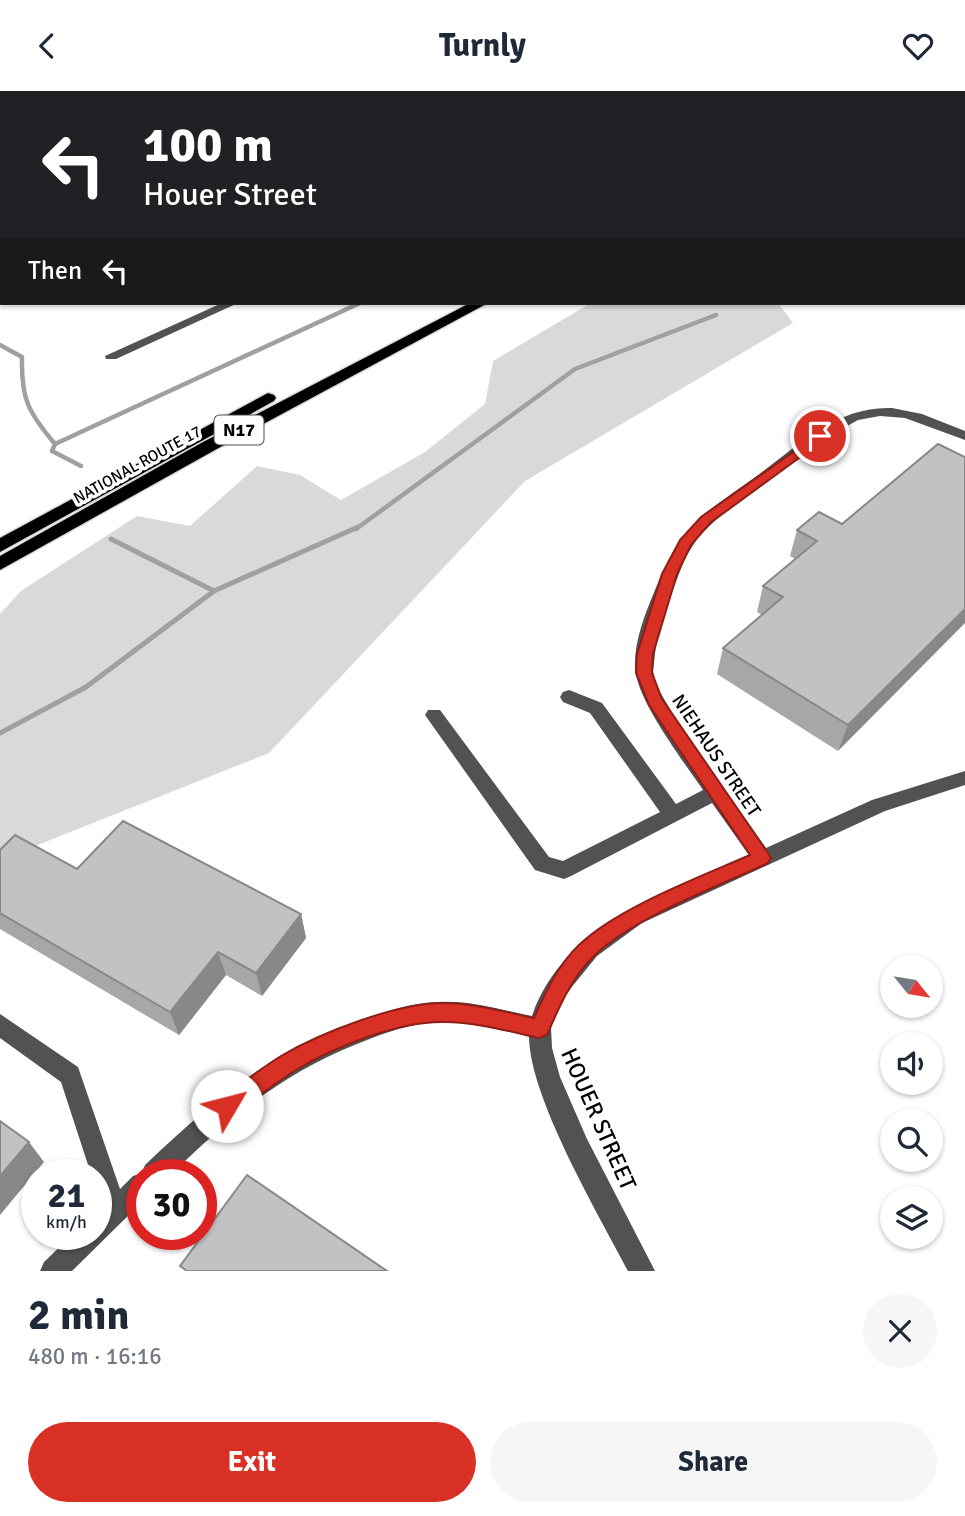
<!DOCTYPE html>
<meta charset="utf-8">
<style>
body{margin:0;font-family:Signika,sans-serif;background:#f6f6f7;color:#1f2937;height:100vh;display:flex;flex-direction:column;font-size:26px;white-space:nowrap}
*{box-sizing:border-box;margin:0}
p{font-size:23px;color:#747a83}
.icon{flex:none;width:38px;height:38px;fill:none;stroke:currentColor;stroke-width:2;stroke-linecap:round;stroke-linejoin:round}
.map{position:relative;height:1180px;overflow:hidden}
.drawer{display:flex;flex-direction:column;background:#fff;flex:1}
.drawer>*{flex:none}
.top-card{position:absolute;left:0px;top:0px;width:966px;height:214px;box-shadow:0 2px 5px #0004;background:#202124;color:#fff;overflow:hidden}
.needle{width:46px;rotate:120deg}
.controls{position:absolute;left:880px;top:864px;display:grid;gap:14px}
.controls a{display:grid;place-items:center;width:63px;height:63px;border-radius:50%;background:#fff;box-shadow:0 2px 5px #0004;font-size:35px}
.speed{position:absolute;left:21px;top:1068px;display:flex;gap:14px;font-size:35px;font-weight:700;text-align:center}
.speed>*{display:grid;place-content:center;width:91px;height:91px;border-radius:50%;background:#fff;box-shadow:0 2px 5px #0004;line-height:1}
.speed small{font-size:18px;font-weight:400}
.speed .limit{border:10px solid #d22;background:#fff;color:#111}
.pin{position:absolute;display:grid;place-items:center;width:60px;height:60px;color:#fff;margin:-30px;border:4px solid #fff;border-radius:50%;box-shadow:0 2px 7px #0007}
.me{position:absolute;width:77px;margin:-38px;rotate:53deg;stroke-linejoin:round;filter:drop-shadow(0 0 5px #0008)}
.turn{display:flex;align-items:center;gap:24px;height:147px;padding:0 28px;font-size:32px}
.turn .icon{width:91px;height:91px;stroke-width:2.5}
.turn b{display:block;font-size:49px;line-height:60px}
.then{display:flex;align-items:center;height:66px;padding:0 28px;background:#0003;gap:14px;font-size:26px}
.round{display:grid;place-items:center;flex:none;width:74px;height:74px;border-radius:37px;background:#f6f6f7}
.headline{display:flex;align-items:center;justify-content:space-between;height:119px;padding:0 28px}
h1{font-size:42px;font-weight:800;line-height:52px}
.button{display:flex;gap:14px;margin-top:auto;padding:14px 28px}
.button a{flex:1;height:80px;border-radius:42px;background:#d93025;color:#fff;font-size:28px;font-weight:800;line-height:80px;text-align:center}
.button a+a{background:#f6f6f7;color:#1f2937}
header{display:flex;justify-content:space-between;align-items:center;height:91px;padding:0 28px;background:#fff;font-size:32px;font-weight:800}
.map>svg:first-child{display:block}
.green{fill:#d9d9d9}
.lines{fill:none;stroke-linecap:round;stroke-linejoin:round}
.stream-far1{stroke:#a0a0a0;stroke-width:4.5}
.stream{stroke:#a0a0a0;stroke-width:5}
.highway-casing{stroke:#dbdbdb;stroke-width:3}
.minor{fill:#525252;fill-rule:evenodd}
.highway{fill:#000;fill-rule:evenodd}
.wall{fill:#a7a7a7}
.shaded-wall{fill:#888}
.building{fill:#c2c2c2;stroke:#888;stroke-width:2}
.route{fill:#d93025;stroke:#8d1f18;stroke-width:2}
.labels{text-anchor:middle;stroke-width:7;stroke-linejoin:round;paint-order:stroke}
.far-street-label{font-size:16px;fill:#000;stroke:#fff}
.shield{fill:#fff;stroke:#4c4c4c;stroke-width:2}
.shield-label{font-size:18px;font-weight:bold;fill:#000}
.street-label{font-size:19px;fill:#000;stroke:#fff}
.near-street-label{font-size:23px;fill:#000;stroke:#fff}
</style>
<header><svg class="icon" aria-label="back" viewBox="0 0 24 24"><path d="M15 5l-7 7 7 7"/></svg>Turnly<svg class="icon" aria-label="heart" viewBox="0 0 24 24"><path d="M12 20l-8-8c-3-5 5-10 8-4 3-6 11-1 8 4z"/></svg></header>
<div class="map">
<svg width="965" height="1180" viewBox="0 0 965 1180">
<rect width="100%" height="100%" fill="#fff"/>
<path class="green" d="M591,212H778L793,232L525,390L269,662L0,769V523L21,500L137,425L190,435L257,375L300,384L341,409L425,361L485,313L493,270Z"/>
<g class="lines">
<g class="stream-far1">
<path d="M0,254L22,266C21,308 28,321 55,353L52,360L81,375"/>
<path d="M55,353L360,212"/>
<path d="M356,438L575,278L716,224"/>
</g>
<g class="stream">
<path d="M111,448L214,500"/>
<path d="M0,642L86,596L214,500L358,436"/>
</g>
<g class="highway-casing">
<g id="highway">
<path d="M711,0H721L710,2Z"/>
<path d="M738,0H748L737,2Z"/>
<path d="M757,0H767L756,2Z"/>
<path d="M778,0H789L777,2Z"/>
<path d="M470,212H488L215,359L0,479V465L203,351Z"/>
<path d="M268,302L274,304L276,307L274,310L0,461V447Z"/>
</g>
</g>
<g class="minor">
<path d="M149,0H162L148,2Z"/>
<path d="M329,0H341L328,2Z"/>
<path d="M354,0H365L366,2H355Z"/>
<path d="M519,0H530L518,2Z"/>
<path d="M2,47V53L0,54V48Z"/>
<rect x="0" y="113" width="2" height="6"/>
<rect x="0" y="178" width="2" height="7"/>
<path d="M222,212H238L116,268H106L105,265Z"/>
<path d="M892,317L922,323L965,340V349L905,327L880,325L858,329L817,352L718,427L699,445L685,467L658,538L653,580L657,596L683,640L766,757L872,709L965,680V694L885,720L642,832L597,865L562,908L551,936L552,957L560,986L587,1048L655,1180H628C599,1124 529,1006 529,945C499,939 470,930 439,931C411,932 384,942 357,953C281,983 230,1027 171,1083H142V1111L72,1180H40L44,1171L73,1143H96V1120L101,1116L96,1101V1083H91L61,991L0,947V923L78,976L120,1098L133,1085L142,1082L145,1074C214,1009 260,969 350,934C379,923 407,912 438,911C470,909 501,919 532,925C564,832 668,801 749,764L712,712L571,785L564,788L535,779L425,624L428,619H440L549,766L563,770L660,721L590,622L563,611L560,606L563,601L569,599L602,612L676,713L703,699C684,671 637,610 635,577C634,550 645,523 655,499C666,472 679,445 701,426C719,411 739,398 758,384C800,353 837,315 892,317Z"/>
</g>
<use href="#highway" class="highway"/>
</g>
<g class="wall">
<path d="M965,366L838,660L717,583L723,557L762,524L757,521L763,495L795,468L790,465L797,439L842,433Z"/>
<path d="M0,759L77,778L301,823L306,847L262,905L226,884L179,944L0,838Z"/>
</g>
<g class="shaded-wall">
<path d="M965,518V532L838,660L848,634Z"/>
<path d="M301,823L306,847L262,905L256,882Z"/>
<path d="M218,861L226,884L179,944L170,921Z"/>
<path d="M29,1051L44,1071L0,1124V1085Z"/>
</g>
<g class="building">
<path d="M938,353L965,366V518L848,634L723,557L783,506L763,495L817,450L797,439L819,421L842,433Z"/>
<path d="M123,730L301,823L256,882L218,861L170,921L0,822V759L15,744L77,778Z"/>
<path d="M0,1030L29,1051L0,1085Z"/>
<path d="M247,1084L387,1180H187L180,1175Z"/>
</g>
<path class="route" d="M820,342L826,345L825,348L710,432L691,454L677,483L653,563L652,582L662,608L768,762L771,767L768,772C717,796 632,827 593,866C571,888 559,916 547,944L539,947C508,940 476,931 444,931C399,930 334,956 296,979C275,992 255,1008 235,1023L227,1026L219,1023L216,1015L219,1008C240,994 260,978 281,965C320,942 399,911 444,912C474,912 504,921 534,927C546,900 558,874 579,854C617,817 700,786 750,764L649,614L636,582L637,563L662,483L680,449L701,426Z"/>
<g class="labels">
<g class="far-street-label">
<text transform="translate(137 373) rotate(-29)" y="6">NATIONAL ROUTE 17</text>
</g>
<rect class="shield" x="214.5" y="324.5" width="49" height="29" rx="5"/>
<g class="shield-label">
<text x="239" y="345">N17</text>
</g>
<g class="street-label">
<text transform="translate(717 664) rotate(56)" y="7">NIEHAUS STREET</text>
</g>
<g class="near-street-label">
<text transform="translate(599 1028) rotate(66)" y="8">HOUER STREET</text>
</g>
</g>
</svg>
<div class="controls">
<a><svg class="needle" viewBox="-14 -14 28 28"><path d="M0-13l5 13h-10z" fill="#e53935"/><path d="M0 13l5-13h-10z" fill="#747a83"/></svg></a>
<a><svg class="icon" aria-label="sound" viewBox="0 0 24 24"><path d="M4 9h4l5-4v14l-5-4H4zM17 9q2 3 0 6"/></svg></a>
<a><svg class="icon" aria-label="search" viewBox="0 0 24 24"><circle cx="10" cy="10" r="6"/><path d="M15 15l6 6"/></svg></a>
<a><svg class="icon" aria-label="layers" viewBox="0 0 24 24"><path d="M12 4l9 5-9 5-9-5zM3 14l9 5 9-5"/></svg></a>
</div>
<div class="speed"><div>21<small>km/h</small></div><div class="limit">30</div></div>
<div class="pin" style="left:820px;top:345px;background:#d93025"><svg class="icon" aria-label="arrive" viewBox="0 0 24 24"><path d="M6 21V4h12l-3 4 3 4H6"/></svg></div>
<svg class="me" style="left:227px;top:1015px" viewBox="-20 -20 40 40"><circle r="19" fill="#fff"/><path d="M0-13L10 11 0 6-10 11z" fill="#d93025"/></svg>
<div class="top-card">
<div class="turn"><svg class="icon" aria-label="left" viewBox="0 0 24 24"><path d="M17 20v-9H6M10 6l-5 5 5 5"/></svg><div><b>100 m</b>Houer Street</div></div>
<div class="then">Then<svg class="icon" aria-label="left" viewBox="0 0 24 24"><path d="M17 20v-9H6M10 6l-5 5 5 5"/></svg></div>
</div>
</div>
<section class="drawer">
<div class="headline"><div><h1>2 min</h1><p>480 m · 16:16</p></div><a class="round"><svg class="icon" aria-label="close" viewBox="0 0 24 24"><path d="M6 6l12 12M18 6L6 18"/></svg></a></div>
<div class="button"><a>Exit</a><a>Share</a></div>
</section>
